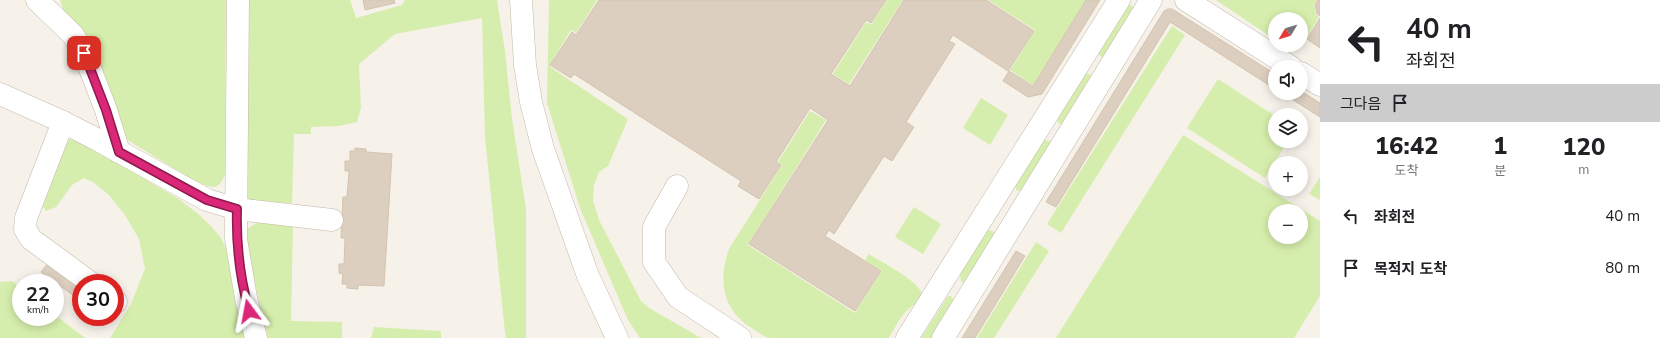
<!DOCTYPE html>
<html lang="ko">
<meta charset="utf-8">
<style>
body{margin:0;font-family:"Nunito Sans","Noto Sans KR",sans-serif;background:#f6f6f6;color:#202124;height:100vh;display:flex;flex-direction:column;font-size:15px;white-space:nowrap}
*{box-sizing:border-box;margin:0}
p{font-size:13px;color:#757577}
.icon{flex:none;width:22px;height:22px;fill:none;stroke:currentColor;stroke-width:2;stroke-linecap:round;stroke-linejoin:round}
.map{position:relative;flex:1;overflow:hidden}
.side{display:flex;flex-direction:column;background:#fff;width:340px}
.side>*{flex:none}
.hud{background:#fff;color:#202124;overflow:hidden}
.needle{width:26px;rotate:232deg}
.tools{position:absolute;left:1268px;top:12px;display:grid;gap:8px}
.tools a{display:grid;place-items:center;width:40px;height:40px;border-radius:50%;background:#fff;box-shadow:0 2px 10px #0003;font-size:20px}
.speed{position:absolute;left:12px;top:274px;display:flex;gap:8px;font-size:20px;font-weight:700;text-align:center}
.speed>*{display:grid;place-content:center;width:52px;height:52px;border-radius:50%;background:#fff;box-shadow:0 2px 10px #0003;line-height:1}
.speed small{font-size:10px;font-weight:400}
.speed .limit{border:6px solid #d22;background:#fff;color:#111}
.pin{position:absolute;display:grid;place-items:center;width:34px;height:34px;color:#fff;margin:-17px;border-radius:8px;box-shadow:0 2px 6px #0006}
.me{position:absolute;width:44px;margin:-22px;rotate:347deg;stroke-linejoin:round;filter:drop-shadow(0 0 3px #0008)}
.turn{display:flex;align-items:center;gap:14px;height:84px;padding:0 20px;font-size:18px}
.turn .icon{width:52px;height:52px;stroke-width:2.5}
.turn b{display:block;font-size:28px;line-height:34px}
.then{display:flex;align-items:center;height:38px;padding:0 20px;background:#0003;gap:8px;font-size:15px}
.eta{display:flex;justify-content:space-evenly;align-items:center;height:68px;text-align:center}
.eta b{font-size:24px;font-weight:800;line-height:28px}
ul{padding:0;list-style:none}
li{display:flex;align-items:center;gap:12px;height:52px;padding:0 20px}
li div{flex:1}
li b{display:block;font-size:15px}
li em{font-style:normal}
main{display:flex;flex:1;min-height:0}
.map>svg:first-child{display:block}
.green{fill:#d6eead;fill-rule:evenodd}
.building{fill:#dccfbf;stroke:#d5c3af}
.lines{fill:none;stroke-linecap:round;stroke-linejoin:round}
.minor-casing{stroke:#c3b8aa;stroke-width:23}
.minor{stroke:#fff;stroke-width:22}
.route-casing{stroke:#8e194d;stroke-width:10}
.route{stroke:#db2777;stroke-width:7}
</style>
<main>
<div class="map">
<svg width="1320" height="338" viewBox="0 0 1320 338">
<rect width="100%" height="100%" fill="#f6f1e9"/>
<g class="green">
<path d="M60,0H226L225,175L220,184L215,187L207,186L193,180L121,136L67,21Z"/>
<path d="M250,0H350L356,18L402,5L405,0H497L505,51L512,119L526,209V338H506L505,333L485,137L482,18L395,34L359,64L361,108L357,122L338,126L311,127V134H294L292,203L248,201L246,4Z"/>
<path d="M549,0H597L576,33L571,30L550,64V67L628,119L608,166L599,172L594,185L593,201L599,220L641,301L649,308L701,338H640L628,320L580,208L547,103Z"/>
<path d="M887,0H903L849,84L833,74L866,22L871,25Z"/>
<path d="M988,0H1086L1033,85L1010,70L1035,30Z"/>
<path d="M1216,0H1317L1314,4L1316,15L1319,17L1306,38L1301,37V19H1275V30L1268,35Z"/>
<path d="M1131,5L1135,10L1105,57L1102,58L1098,53L1127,6Z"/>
<path d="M1172,26L1185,35L1061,233L1047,224Z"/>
<path d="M1086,73L1092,75L1093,78L1064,125H1061L1056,120Z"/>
<path d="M1218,79L1275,116V141H1288L1265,178L1187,128Z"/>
<path d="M981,98L1008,115L990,145L963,128Z"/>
<path d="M810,111L826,120L748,245L855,313L882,271L865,260L869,254C884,264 917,279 923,295L920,302C904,308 897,324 889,338C861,338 833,338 806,338C794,338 781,338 769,338C764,337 758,332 753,329C722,310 718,281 729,249L782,165L778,162Z"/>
<path d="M1183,135L1320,221V296L1294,338H1056ZM1275,211H1301V237H1275Z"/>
<path d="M66,139L78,140L177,198L197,213L211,226L221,238L228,252L235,301L247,338H110L131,304L145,269L139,239L125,215L109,195L93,182L84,178L72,185L56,207L46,211L40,202Z"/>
<path d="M1044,140L1050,141L1052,145L1023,192L1016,190V184Z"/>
<path d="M1320,177V200L1309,194Z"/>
<path d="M914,207L941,224L923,254L895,237Z"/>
<path d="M257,223H293L291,321L342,322V338H268L253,276L246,235L247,229Z"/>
<path d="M988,230L995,232L996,235L967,282L963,283L961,281L960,274Z"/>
<path d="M1036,242L1049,251L994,338H977Z"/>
<path d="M12,281L21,288V317H55V315L85,338H0V282Z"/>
<path d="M948,296H951L955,301L934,338H921Z"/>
<path d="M374,327L441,331V338H371Z"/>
</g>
<g class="building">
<path d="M363,0H394L395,3L365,10Z"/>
<path d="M599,0H886L871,23L866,20L831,74L850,86L904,0H986L1034,31L1008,71L953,35L949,41L955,44L906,122L914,127L892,161L884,156L834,234L829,230L825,236L881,271L855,311L749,244L828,120L810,108L776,162L781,165L759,199L738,186L741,181L574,74L571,78L550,65L572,32L576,35Z"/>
<path d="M1086,0H1100L1042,94L1028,97L1003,81L1009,71L1033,86Z"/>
<path d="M1318,0H1320V16L1317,14L1315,4Z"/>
<path d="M1168,9H1172L1275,74V89L1170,22L1056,207L1046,202L1164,11Z"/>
<path d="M1320,18V48L1307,39Z"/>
<path d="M1301,91L1320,103V117L1282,93H1301Z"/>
<path d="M355,148L366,149V152L392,154L384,286L358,285V289L347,288V284H342L343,274L339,273V264H344L345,238H341L343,197H347L349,171H345V161H350V151H355Z"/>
<path d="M1016,251L1025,256L975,338H962Z"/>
<path d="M51,259L81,283V301L41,272Z"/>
</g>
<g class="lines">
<g class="minor-casing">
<g id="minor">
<path d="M37,0L73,35L84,53L106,110L119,152"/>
<path d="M238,0L236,239L246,298L256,338"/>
<path d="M521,0L525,65L531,102L543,149L588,276L617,338"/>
<path d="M1186,0L1291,67"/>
<path d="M1301,73L1320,85"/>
<path d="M0,94L63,122L98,140L207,200L237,209L332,220"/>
<path d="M63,122L26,218L25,229L31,239L91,283"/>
<path d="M677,186L654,227V262L678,297L740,338"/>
<path d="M115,301L116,302"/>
<path d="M907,338L1119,0"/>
<path d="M943,338L1151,0"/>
</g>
</g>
<use href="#minor" class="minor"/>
</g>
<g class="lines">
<g class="route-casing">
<path id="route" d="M84,53L106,110L119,152L207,200L237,209C236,243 240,278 249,311"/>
</g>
<use href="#route" class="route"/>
</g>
</svg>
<div class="tools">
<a><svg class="needle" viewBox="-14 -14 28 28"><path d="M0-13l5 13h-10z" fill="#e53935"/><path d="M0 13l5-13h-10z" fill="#757577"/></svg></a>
<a><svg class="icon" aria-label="sound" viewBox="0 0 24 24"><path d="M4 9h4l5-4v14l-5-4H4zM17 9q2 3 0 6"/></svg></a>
<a><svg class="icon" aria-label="layers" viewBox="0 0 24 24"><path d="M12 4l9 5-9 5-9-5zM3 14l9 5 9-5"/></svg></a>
<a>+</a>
<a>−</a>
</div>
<div class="speed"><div>22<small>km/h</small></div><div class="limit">30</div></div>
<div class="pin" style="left:84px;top:53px;background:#d93025"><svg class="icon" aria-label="arrive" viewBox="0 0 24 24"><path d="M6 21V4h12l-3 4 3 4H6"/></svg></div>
<svg class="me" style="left:249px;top:311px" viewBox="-20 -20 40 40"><path d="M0-17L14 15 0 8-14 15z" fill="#db2777" stroke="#fff" stroke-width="4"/></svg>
</div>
<section class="side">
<div class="hud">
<div class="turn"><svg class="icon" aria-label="left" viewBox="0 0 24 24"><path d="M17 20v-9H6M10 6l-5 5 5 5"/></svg><div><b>40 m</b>좌회전</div></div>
<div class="then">그다음<svg class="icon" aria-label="arrive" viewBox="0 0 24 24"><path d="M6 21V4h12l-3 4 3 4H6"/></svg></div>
</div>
<div class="eta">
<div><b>16:42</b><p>도착</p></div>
<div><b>1</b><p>분</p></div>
<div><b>120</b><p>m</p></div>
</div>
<ul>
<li><svg class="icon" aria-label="left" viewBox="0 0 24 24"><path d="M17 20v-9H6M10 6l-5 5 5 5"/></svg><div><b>좌회전</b></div><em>40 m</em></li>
<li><svg class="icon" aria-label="arrive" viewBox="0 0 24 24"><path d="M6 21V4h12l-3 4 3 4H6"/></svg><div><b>목적지 도착</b></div><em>80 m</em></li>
</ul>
</section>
</main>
